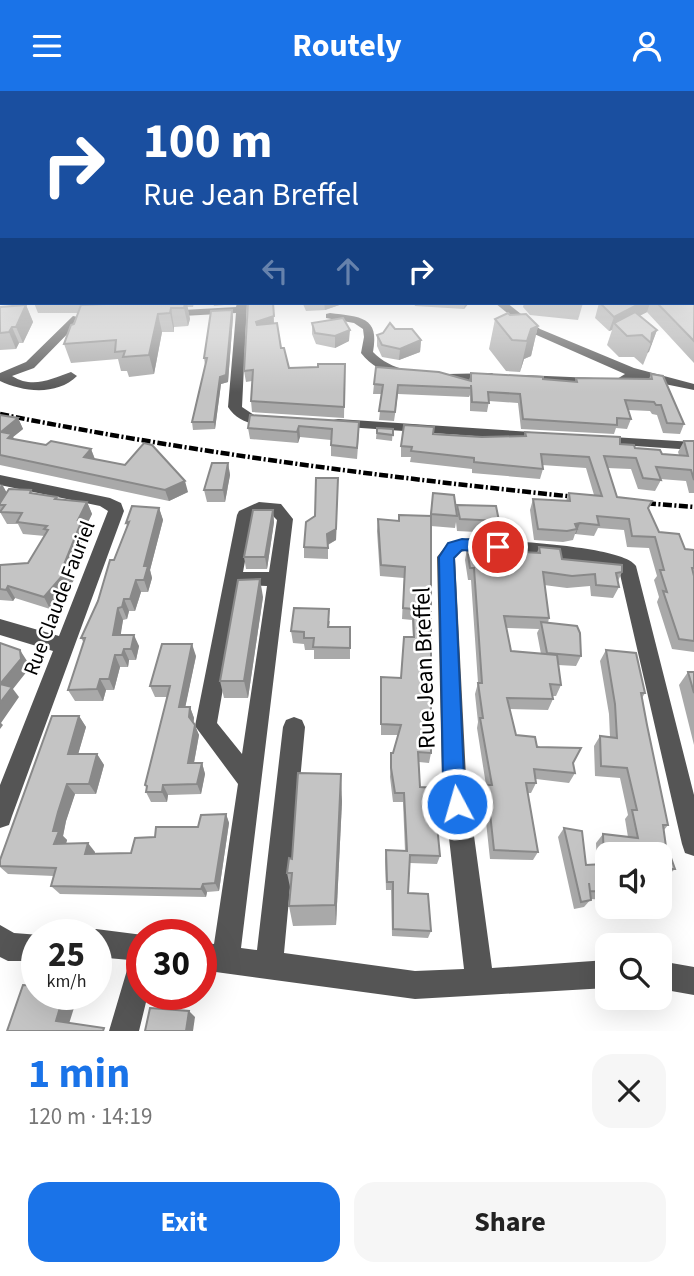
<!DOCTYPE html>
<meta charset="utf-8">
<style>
body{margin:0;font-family:"Source Sans 3",sans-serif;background:#f6f6f6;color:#222;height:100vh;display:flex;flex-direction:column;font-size:26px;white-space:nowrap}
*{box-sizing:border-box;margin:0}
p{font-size:23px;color:#767676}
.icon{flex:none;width:38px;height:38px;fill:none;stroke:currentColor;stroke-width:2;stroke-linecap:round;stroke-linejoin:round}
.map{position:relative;height:940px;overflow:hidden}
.panel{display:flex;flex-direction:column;background:#fff;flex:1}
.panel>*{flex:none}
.top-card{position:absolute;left:0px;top:0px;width:695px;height:214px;box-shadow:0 7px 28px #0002;background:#1a4fa0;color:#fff;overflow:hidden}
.fabs{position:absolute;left:595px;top:751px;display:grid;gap:14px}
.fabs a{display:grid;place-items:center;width:77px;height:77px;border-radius:14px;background:#fff;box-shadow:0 7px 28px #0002;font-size:35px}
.speed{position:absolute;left:21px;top:828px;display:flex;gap:14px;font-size:35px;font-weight:700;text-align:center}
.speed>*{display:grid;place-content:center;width:91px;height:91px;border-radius:50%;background:#fff;box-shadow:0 7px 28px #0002;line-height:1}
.speed small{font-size:18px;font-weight:400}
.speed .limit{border:10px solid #d22;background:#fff;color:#111}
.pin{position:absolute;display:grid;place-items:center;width:60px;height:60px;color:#fff;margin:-30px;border:4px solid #fff;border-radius:50%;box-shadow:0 2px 7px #0007}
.me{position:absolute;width:77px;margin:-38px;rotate:354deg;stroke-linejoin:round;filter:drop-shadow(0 0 5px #0008)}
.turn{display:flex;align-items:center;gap:24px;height:147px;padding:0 28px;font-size:32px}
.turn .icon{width:91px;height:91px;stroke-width:2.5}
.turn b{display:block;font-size:49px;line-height:60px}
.lanes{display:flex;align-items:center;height:66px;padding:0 28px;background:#0003;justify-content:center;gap:35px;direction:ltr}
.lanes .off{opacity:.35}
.round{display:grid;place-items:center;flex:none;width:74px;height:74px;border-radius:21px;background:#f6f6f6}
.headline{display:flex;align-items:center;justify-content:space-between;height:119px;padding:0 28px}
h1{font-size:42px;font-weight:700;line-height:52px;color:#1a73e8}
.action{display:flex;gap:14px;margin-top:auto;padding:14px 28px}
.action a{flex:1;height:80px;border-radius:21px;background:#1a73e8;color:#fff;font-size:28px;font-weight:700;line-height:80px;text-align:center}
.action a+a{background:#f6f6f6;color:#222}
header{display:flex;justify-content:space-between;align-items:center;height:91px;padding:0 28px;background:#1a73e8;color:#fff;font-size:32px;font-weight:700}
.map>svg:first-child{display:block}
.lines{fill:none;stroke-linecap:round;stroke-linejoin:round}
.minor{fill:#555;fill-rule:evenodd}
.rail{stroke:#000;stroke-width:4.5;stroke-dasharray:9 2.5 2 2.5;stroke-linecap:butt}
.wall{fill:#a9a9a9;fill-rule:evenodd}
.shaded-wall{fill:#898989}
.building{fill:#c4c4c4;stroke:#898989;stroke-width:2}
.route{fill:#1a73e8;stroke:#114b97;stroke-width:2}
.labels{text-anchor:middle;stroke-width:5;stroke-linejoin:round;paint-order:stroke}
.street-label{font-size:21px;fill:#000;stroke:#fff}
.near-street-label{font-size:24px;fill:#000;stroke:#fff}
</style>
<header><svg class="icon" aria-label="menu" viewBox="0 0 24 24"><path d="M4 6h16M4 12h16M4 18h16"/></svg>Routely<svg class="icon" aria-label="person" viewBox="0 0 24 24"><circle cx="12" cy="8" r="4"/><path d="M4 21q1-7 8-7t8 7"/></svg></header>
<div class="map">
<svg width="694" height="940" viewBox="0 0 694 940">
<rect width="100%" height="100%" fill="#fff"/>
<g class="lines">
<g class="minor">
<rect x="0" y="192" width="2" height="6"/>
<path d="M0,205L2,212H5L0,214Z"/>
<path d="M237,212H247L242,316L254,324L276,327V333C258,336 238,332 228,316L236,222L165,226L159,223L165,220L236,216Z"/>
<path d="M495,212H507L540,238L634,277L694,293V299L635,287L629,293L617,296L518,291V285L523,284L617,288L625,283L532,242Z"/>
<path d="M330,222C360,226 380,225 373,261C400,290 456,282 492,282L498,286L492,290C451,289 389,298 361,262L364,246L363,238L354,232L326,227V223Z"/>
<path d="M73,225L83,227L34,277L12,285C33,298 51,288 71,281L77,285C57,305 23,301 0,290V282L26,271Z"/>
<path d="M338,328L547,342L554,346L547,350L333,335V329Z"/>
<path d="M596,345L694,351V359L591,352L589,349L591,346Z"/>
<path d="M0,384L110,407L121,412L124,420L12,725L9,734L0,737V694L53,560L0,544V528L59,545L108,420L100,415L0,394Z"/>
<path d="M259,411L281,413L293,428L241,857L257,859L283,636L286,629L294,626L302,629L305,636L284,862L415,880L464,878L442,686L437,466L448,452L470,447C499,450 623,454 636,475L694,704V765L685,762L682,753L619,479L604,472L470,459L459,461L455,467L466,686L492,877L607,869V897L415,908L201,879V851L214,853L238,693L195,635L237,424L239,420ZM262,422H270L277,429L269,481H243L253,427ZM241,494L267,495L242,663L217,632Z"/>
<path d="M0,834L14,842L40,844H37V870H8L0,866Z"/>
<path d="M96,838L143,844L142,903H148L139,940H109L130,869L96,866V844H86Z"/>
<path d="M660,870L694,876V904L660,898Z"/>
</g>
<g class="rail">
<path d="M0,323C194,362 389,387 586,407"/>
<path d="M631,411L694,416"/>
</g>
</g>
<g class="wall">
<path d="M693,169H694V272L647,221L639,225L657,239L643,274L634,266H619L607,254L612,239L609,240L595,227L599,212H693Z"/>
<path d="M34,212H194L193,216H187L190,228L188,235L174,236V241H162L154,283L129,286L127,280H121L118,268L71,272L64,253L78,222H38Z"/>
<path d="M213,212H235L234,213L214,215Z"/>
<path d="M273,212L274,233L281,257L289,277L318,276L345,273L344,327L252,321L251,310L252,290L246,291L244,280Z"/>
<path d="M301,212H345L325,219L306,220L303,213Z"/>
<path d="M414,212H469L464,218L415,215Z"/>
<path d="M524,212H583L578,229L530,224L523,216Z"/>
<path d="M26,214L33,231L23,252H19L16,258L0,259V216Z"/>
<path d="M232,219L233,226L228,291L221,293L215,338L193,339L192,331L205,274L204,267Z"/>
<path d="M510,224L538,235L531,265L524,268L520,281L506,280L489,258L495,228Z"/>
<path d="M312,232L349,250L335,257L316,253L312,243Z"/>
<path d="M395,238L421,249L420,261L399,269L382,266L377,255V244Z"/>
<path d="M471,282L575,291L576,287L649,288L651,283L684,333L680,343L663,342L657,324L652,323L650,320L628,319L631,328L627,338L616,337L614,343L521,338L518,312L489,310L487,321L470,320V304L469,306L398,303L394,330L379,329L382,303H373L374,293L469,290Z"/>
<path d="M0,324L18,327L23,338L13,346L14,348L46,354L91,358L95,368L188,401L169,410L0,374Z"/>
<path d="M250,324L359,342L357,368L331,365V349L300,346L298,352L250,348L248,337Z"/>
<path d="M377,337L393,338L392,350L376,348Z"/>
<path d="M525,341L620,353L662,363L679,364L678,361L684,350H694V402H689L686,390L660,388L661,389L655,400L638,398L631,378L607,377L617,406L648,417L659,441L685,458L694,459V561L672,558L657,511L659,506L654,489L657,485L649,457L627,456L624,439L598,437L594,445L575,443L573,449L563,451L534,449L530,419L533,408L566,410L569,402L594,404L586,377L542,374L543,378L540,388L472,382V378L410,371L411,366H401V355L433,343L482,346L524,345Z"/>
<path d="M228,372L230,384L225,411H207L204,399Z"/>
<path d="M338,387L336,449L328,454V468L304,467V456L315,425Z"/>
<path d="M0,393L7,402L31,399L32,402L58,409L87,411L92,423L85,437L86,440L71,481L75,488L50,518L15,507L13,510L0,509V474L28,472L45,445L23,443L18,433H7L0,421L1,420L0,419Z"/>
<path d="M433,402L456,420L457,414L499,430L496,442L457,440L456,431L455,437L431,435V662L429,672L419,671L420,696L435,713L440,765L437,773L410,772L408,802L431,840L428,847L392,845L391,799H386L385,768L386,759L405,760L403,711H393L390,686L391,662H393L398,644H381V586L401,587L413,546L412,529L402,528L404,487L380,485L377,440L378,428L399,430L430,425Z"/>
<path d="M159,417L163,429L150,479L152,487L148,501H141L135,520H129L127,528L123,529L120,544L139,555L136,569H129L128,576H120L114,599H106L103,610H75L68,599L84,552L81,547L98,510L127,435L126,432Z"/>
<path d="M273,419L274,431L267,478H246L244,466Z"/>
<path d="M539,456L562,468L622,481L618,490L619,496L613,507L591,505L590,495L567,497L544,494L549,527L548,532L581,565L576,575L558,574L561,594L556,605H553V608L548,619L509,618L516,644L573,672L575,682L569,692L536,688V692L531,702H528L538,761L533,769L490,768L483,703L486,694L477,637L478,631L475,603L478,592L471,489H468L465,469L467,458L537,462ZM506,537L539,538L537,542L541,563L511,560Z"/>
<path d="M263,506L248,607H224L220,590Z"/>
<path d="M330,530L329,536H350V568H314V559H305L304,553L293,552L291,540Z"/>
<path d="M606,559L645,602L642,607L647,634L668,734L664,739L667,763L675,778L665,787H662L667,816L658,824L629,820L628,816H660L607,763V809L591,808L584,816L574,818L558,746L564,737L586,774H597L596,752L603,743L628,746L625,728L628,724L620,687L595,685L594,655L600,645L610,646L609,623L600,570Z"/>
<path d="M196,565L185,616H190L194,627L193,632L199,644L194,672H202L205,683L201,703L168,704L167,711H151L146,701L147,697L145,694L167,606H155L150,595Z"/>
<path d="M688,581H694V654L679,594Z"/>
<path d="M79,625L86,636L78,663H97L104,674L96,703H75L66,730L63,745L67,749L66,753L95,761V763L131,762L155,746L198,736L226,723L229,732L219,800L207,801L206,806L60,803L51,795L54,785L8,783L0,776V769Z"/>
<path d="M342,710L336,834L293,835L289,815L290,796L287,782L292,768Z"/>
</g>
<g class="shaded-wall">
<path d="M2,171V186L0,189V173Z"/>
<path d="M185,212H187L190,228L188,235L184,217Z"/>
<path d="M273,212L274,236L257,241L256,231Z"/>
<path d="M324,212H345L325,219Z"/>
<path d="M465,212H469L464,218Z"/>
<path d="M641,212H650L647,221L618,236L614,232L612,239L609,240L614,226Z"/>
<path d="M26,214L33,231L23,252L16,236Z"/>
<path d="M171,217L174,236V241L170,222Z"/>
<path d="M232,219L233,226L228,291L221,293L215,338L214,331L220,286Z"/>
<path d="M158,223L162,241L154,283L149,264Z"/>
<path d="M538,235L531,265L524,268L520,281L527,250L531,238Z"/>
<path d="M12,236L19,252L16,258L9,241Z"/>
<path d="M350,239L349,250L335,257V245Z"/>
<path d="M657,239L649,261L647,262L651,252L652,242Z"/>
<path d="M421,249L420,261L399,269L400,258Z"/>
<path d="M18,327L23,338L13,346L17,354L1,341Z"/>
<path d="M299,335L300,346L298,352L297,341Z"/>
<path d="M91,358L95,369L84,366Z"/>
<path d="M228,372L230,384L225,411L223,399Z"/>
<path d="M338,387L336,449L327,454V443Z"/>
<path d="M185,390L188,401L169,410L165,399Z"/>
<path d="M2,393L8,404L0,414V396Z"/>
<path d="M87,411L92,423L85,437L86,440L71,481L75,488L50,518L44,506L78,429Z"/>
<path d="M159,417L163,429L150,479L152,487L148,501L144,489V475Z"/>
<path d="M273,419L274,431L267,478L265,466Z"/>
<path d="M580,432L576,443H575L577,438L575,433Z"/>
<path d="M260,488L263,506L248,607L244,590Z"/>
<path d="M136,489L141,501L135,520L130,508Z"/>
<path d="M8,495L15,507L13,510L6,499Z"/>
<path d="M124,508L129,520L127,528L122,516Z"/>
<path d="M118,517L123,529L119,555L113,544Z"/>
<path d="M134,544L139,555L136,569L131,558Z"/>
<path d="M192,553L196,565L183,627L179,616Z"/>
<path d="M124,558L129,569L128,576L122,564Z"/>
<path d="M20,559L27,570L28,579L13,598L19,606L1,632L3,634L0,638V593Z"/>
<path d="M115,564L120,576L114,599L109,588Z"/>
<path d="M100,588L106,599L103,610L97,598Z"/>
<path d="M190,616L194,627L193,637L189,626Z"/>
<path d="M79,625L86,636L75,674L68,663Z"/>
<path d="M195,634L199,644L192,682L188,672Z"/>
<path d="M97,663L104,674L96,703L89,693Z"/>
<path d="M202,672L205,683L201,703L197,693Z"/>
<path d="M341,683L342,710L336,834L335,814Z"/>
<path d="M67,693L75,703L66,730L63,745L67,749L63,762L54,753L53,740L58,721Z"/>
<path d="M163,694L168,704L167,711L162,701Z"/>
<path d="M226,723L229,732L219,800L215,792Z"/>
<path d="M88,752L95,761L92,771L85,763Z"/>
<path d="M203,793L207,801L206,806L201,798Z"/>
<path d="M64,903L78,904L68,936L56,930Z"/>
<path d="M189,920L195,926L193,940H186Z"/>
</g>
<g class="building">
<path d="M693,196H694V250L657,212H693Z"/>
<path d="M130,212H185L184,217H171L170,222L158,223L149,264L123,266L125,260L115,261L116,249L64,253L71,234L74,233L81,214Z"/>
<path d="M248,212H273L274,225L256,231L257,234L277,232L281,257H284L289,277L318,276V273H345L344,316L251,310L253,279L244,280Z"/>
<path d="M600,212H641L614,226Z"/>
<path d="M26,214L16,236H12L9,241L0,242V216Z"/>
<path d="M232,219L226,284L220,286L214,331H192L207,267H204L211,220Z"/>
<path d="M635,221L657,239L652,242L651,252L642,244L627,245L614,232Z"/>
<path d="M508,222L510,224L526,223L538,235L531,238L527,250L512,249L495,228Z"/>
<path d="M343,227L350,239L335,245L315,242L312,232Z"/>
<path d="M390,232L395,238H412L421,249L400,258L382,254L377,244L383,242Z"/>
<path d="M376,276L439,281L471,290V282L543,286V288L577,291L576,287L652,288L651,283L663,285L684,333L667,332L661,314H656L654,311L625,309L631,328L617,327V334L523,328L520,303L488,301L489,312L472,311L471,294V297L398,294L395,321L379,320L383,294L374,293Z"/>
<path d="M0,324L18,327L1,341L12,343L8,347L46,354L51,350L91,358L84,366L125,374L144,352L152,354L185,390L165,399L0,364Z"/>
<path d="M250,324L359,331L357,357L331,354L332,338L299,335L297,341L248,337Z"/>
<path d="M404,334L434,336L433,343L482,346L526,345L525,341L620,346V353L634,354L635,357L660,359L662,363L688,365L684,350H694V389L691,379L656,376L661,389L643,387L636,367L604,365L617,406L652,410L648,417L659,441L679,443L685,458L694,459V477H692L694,485V550L679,548L663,500L667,501L660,479H664L655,446L632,445L629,428L597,425L599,434L580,432L575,433L577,438L567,440L538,438L533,408L570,410L569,402L602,405L589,366L541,363L543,378L474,371V367L411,360L412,356L401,355Z"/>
<path d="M377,337L393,338V344L377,342Z"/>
<path d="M212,372H228L223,399H204Z"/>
<path d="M316,387H338L336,438L327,443L328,457L304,456L306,431L315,425Z"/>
<path d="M9,398L31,399L30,402L57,406L55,408L87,411L78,429H82L63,476L69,477L44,506L8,495L6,499L0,498V474L28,472L48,439L44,438L47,435L17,431L22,422L0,421L5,414H0V412Z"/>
<path d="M433,402L454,404L457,425L431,423Z"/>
<path d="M457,414L496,415L499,430L460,428Z"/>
<path d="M132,415L159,417L144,475H148L144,489H136L130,508H124L122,516L118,517L113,544H134L131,558H124L122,564H115L109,588H100L97,598L68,599L85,547H81L98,510L110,469H114L129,431L126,432Z"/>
<path d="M253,419H273L265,466H244Z"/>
<path d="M399,424L431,425V662L418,661L420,696L437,697L435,713L440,765L410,764L408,802L428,803L431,840L393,838V791H387L386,759L407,760L404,702H395L391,677V662H393L401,634L381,633V586L401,587L404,546H414L413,518L403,517L405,476L381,474L378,428L399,430Z"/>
<path d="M539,456L560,458L562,468L622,474V481L616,482L619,496L596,494L595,483L572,485L543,481L549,527L504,525L511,560L557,564L561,594L550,593L553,608L507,607L516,644L535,646L537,656L581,657L573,672L575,682L534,678L536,692H526L538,761L494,759L487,694H492L480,627H483L478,592H482L474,477H470L467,458L540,462Z"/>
<path d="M260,488L244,590H220L238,489Z"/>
<path d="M294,517L329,518L328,536H350V557L313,556L314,547H304V541L291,540Z"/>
<path d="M541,531L577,535L580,542L581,565L547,562Z"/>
<path d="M0,552L20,559L21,568L0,593L12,596L0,612Z"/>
<path d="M162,553H192L179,616H190L189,626L195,634L188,672H202L197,693L163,694L162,701H146L147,695L145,694L170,595H150Z"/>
<path d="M606,559L636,562L645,602H641L647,634L668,734H663L667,763L670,764L675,778H661L667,816L660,815V763H607V801L590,800L589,792L591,809L581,811L564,737L582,740L586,774L604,773L603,743L638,747L632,719H637L627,677L601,675L600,645L617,647L615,613Z"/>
<path d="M688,581H694V602Z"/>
<path d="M52,625H79L68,663H97L89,693H67L58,721L53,740H59L54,753L88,752L85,763L131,762L135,747L155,746L156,736H198L201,724L226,723L215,792L203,793L201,798L51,795L56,777L0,775V769Z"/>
<path d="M298,682L341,683L335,814L289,815L292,782H287L289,767L292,768Z"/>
<path d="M23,894L37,895V903H64L56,930L104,937L103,940H7Z"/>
<path d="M150,917L189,920L186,940H145Z"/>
</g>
<linearGradient id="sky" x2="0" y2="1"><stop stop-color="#8cadcc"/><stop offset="0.56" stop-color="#fff"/><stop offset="1" stop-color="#fff" stop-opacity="0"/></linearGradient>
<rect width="694" height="301" fill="url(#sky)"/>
<path class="route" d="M462,448L498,450L505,456L498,462L462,459L454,467L464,686L468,713L465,720L457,723L449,720L443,686L439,466L448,452Z"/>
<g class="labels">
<g class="street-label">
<text transform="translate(59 507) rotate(-69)" y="7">Rue Claude Fauriel</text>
</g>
<g class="near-street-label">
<text transform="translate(424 577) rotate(-92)" y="8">Rue Jean Breffel</text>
</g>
</g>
</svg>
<div class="fabs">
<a><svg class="icon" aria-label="sound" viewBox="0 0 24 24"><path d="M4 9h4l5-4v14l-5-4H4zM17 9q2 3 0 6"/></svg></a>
<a><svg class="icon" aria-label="search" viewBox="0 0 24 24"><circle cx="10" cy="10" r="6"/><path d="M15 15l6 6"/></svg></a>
</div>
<div class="speed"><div>25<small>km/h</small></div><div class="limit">30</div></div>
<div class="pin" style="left:498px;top:456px;background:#d93025"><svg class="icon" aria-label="arrive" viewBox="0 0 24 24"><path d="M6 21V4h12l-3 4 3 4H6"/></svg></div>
<svg class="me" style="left:457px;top:713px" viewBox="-20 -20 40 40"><circle r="17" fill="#1a73e8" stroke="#fff" stroke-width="3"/><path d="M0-11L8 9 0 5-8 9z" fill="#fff"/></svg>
<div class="top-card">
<div class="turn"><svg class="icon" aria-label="right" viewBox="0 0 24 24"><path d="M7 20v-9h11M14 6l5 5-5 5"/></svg><div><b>100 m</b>Rue Jean Breffel</div></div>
<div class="lanes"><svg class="icon off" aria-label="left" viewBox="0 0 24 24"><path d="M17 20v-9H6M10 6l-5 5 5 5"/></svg><svg class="icon off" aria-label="ahead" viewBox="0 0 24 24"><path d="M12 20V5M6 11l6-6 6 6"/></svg><svg class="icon" aria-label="right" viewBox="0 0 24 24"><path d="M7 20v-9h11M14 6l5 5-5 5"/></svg></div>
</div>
</div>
<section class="panel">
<div class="headline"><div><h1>1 min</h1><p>120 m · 14:19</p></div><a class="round"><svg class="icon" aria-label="close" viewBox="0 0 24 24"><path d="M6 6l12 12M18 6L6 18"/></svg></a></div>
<div class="action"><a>Exit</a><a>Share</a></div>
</section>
